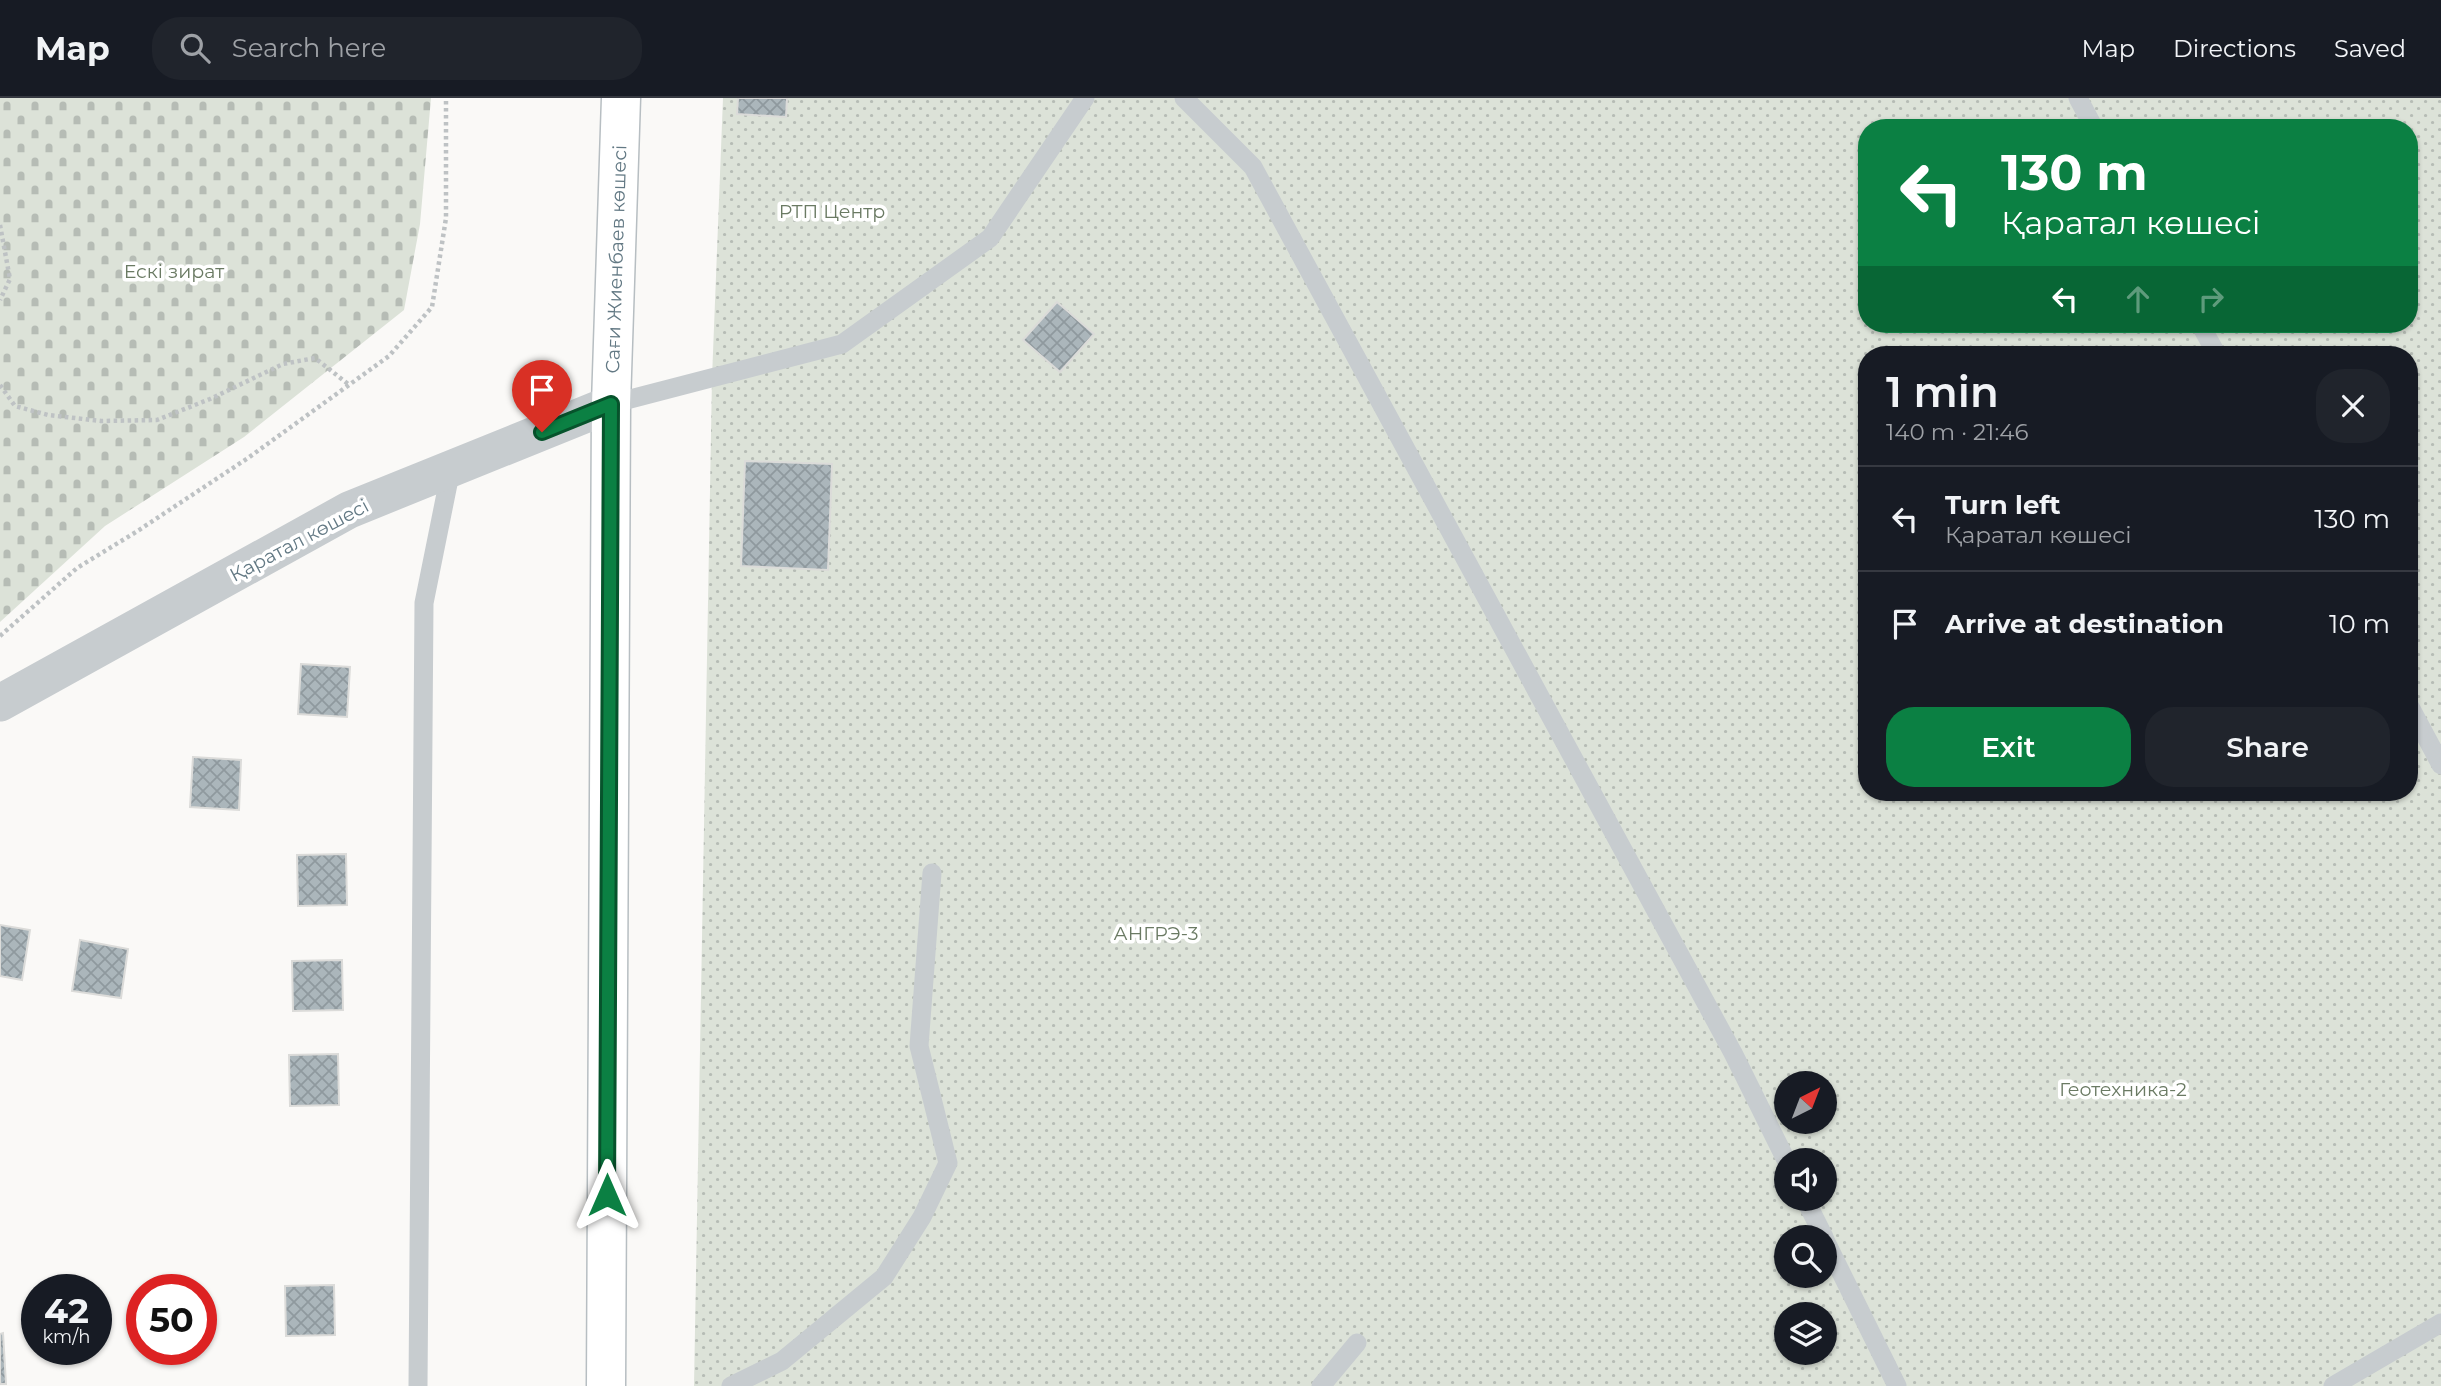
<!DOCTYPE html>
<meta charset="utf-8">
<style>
body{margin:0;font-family:Montserrat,sans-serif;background:#20242c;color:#f1f3f6;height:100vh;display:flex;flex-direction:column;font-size:26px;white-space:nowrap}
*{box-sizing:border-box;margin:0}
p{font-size:23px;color:#9ea1a6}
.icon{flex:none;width:38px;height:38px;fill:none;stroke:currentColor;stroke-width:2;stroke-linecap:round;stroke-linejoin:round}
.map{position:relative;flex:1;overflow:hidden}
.side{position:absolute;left:1858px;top:248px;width:560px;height:455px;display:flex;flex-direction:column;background:#171b24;border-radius:28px;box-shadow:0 2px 5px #0004}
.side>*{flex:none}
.hud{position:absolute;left:1858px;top:21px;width:560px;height:214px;border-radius:28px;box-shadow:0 2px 5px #0004;background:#0b8043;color:#fff;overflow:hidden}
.needle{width:46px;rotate:42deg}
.tools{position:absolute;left:1774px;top:973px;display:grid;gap:14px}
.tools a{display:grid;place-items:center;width:63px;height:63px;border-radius:50%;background:#171b24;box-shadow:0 2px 5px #0004;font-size:35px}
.speed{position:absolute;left:21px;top:1176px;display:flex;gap:14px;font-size:35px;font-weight:700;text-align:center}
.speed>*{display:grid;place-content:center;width:91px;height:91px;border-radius:50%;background:#171b24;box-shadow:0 2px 5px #0004;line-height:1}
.speed small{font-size:18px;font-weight:400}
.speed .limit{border:10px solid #d22;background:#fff;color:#111}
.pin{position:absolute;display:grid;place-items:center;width:60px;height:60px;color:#fff;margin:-72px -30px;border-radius:50% 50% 50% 0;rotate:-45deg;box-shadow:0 0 7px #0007}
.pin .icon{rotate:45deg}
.me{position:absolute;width:77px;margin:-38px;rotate:0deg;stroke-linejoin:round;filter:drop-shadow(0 0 5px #0008)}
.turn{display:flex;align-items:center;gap:24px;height:147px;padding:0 28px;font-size:32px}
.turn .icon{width:91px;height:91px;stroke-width:2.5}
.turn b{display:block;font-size:49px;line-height:60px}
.lanes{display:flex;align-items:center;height:66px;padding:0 28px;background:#0003;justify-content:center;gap:35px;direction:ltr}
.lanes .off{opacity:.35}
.round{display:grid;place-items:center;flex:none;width:74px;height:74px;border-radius:28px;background:#20242c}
.overview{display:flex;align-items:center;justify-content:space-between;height:119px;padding:0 28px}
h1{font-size:42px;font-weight:600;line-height:52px}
.cta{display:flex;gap:14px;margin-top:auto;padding:14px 28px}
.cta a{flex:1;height:80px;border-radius:28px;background:#0b8043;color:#fff;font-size:28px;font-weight:600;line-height:80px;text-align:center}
.cta a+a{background:#20242c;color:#f1f3f6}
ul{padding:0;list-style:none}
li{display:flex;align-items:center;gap:21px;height:105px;padding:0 28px;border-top:2px solid #363941}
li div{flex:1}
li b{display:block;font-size:26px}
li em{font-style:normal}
header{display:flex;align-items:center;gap:42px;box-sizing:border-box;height:98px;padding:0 35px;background:#171b24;border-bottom:2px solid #363941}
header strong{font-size:33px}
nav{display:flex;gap:38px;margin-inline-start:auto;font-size:24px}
.search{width:490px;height:63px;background:#20242c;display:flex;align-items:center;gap:18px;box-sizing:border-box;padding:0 24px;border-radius:28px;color:#9ea1a6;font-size:26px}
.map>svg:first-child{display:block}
.grass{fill:url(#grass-dots);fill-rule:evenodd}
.cemetery{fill:url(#cemetery-stones)}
.building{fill:url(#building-cross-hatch);stroke:#dbdbd9;stroke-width:2}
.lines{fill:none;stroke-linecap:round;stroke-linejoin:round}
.secondary-casing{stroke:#b7bec2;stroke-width:41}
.path{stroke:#bec2c4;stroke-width:4.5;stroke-dasharray:3.5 3.5;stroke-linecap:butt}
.lane{stroke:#c7cccf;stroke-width:19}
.street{stroke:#c7cccf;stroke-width:37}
.secondary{stroke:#fff;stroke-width:38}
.route-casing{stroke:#07532c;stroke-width:18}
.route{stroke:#0b8043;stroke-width:12}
.labels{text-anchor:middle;stroke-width:7;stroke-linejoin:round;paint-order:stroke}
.park-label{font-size:19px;fill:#6a7a63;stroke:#fff}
.street-label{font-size:19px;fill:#637984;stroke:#fff}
</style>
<header>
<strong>Map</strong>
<div class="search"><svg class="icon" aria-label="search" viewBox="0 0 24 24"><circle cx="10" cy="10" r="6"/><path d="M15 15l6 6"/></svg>Search here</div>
<nav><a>Map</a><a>Directions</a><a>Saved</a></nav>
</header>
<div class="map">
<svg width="2441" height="1288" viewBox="0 0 2441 1288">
<defs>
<pattern id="grass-dots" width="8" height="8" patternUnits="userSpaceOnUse" patternTransform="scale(1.75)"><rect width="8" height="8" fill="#dce2d8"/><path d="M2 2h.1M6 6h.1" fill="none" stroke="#b6bcb5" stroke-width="1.8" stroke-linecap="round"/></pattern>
<pattern id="cemetery-stones" width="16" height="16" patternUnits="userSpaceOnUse" patternTransform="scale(1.75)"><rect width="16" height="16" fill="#dce2d8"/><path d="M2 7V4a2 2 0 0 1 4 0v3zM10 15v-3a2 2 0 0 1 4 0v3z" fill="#b6bcb5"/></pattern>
<pattern id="building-cross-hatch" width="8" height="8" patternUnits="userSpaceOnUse" patternTransform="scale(1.75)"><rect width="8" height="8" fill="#abb6bb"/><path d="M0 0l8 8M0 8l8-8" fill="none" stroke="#8f999e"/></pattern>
</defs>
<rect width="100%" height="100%" fill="#faf9f7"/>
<path class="grass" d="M723,0H2441V1288H694L712,280ZM1867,30H2410V226H1867ZM1867,257H2410V695H1867ZM1787,985H1825V1024H1787ZM1787,1062H1825V1101H1787ZM1787,1139H1825V1178H1787ZM1787,1216H1825V1255H1787Z"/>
<path class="cemetery" d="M0,0H431L420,126L404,212L244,339L105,428L0,524Z"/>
<g class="building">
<path d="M738,0H787L786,19L737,16Z"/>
<path d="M1057,204L1094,236L1060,274L1023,242Z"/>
<path d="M745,363L832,366L828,472L741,468Z"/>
<path d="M301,566L350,569L347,619L298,616Z"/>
<path d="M193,659L241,662L239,712L190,709Z"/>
<path d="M346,756L347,807L298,808L297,757Z"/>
<path d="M0,827L30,832L22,882L0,878Z"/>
<path d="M80,842L128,851L121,900L72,893Z"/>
<path d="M342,862L343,912L293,913L292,863Z"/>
<path d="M338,956L339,1007L290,1008L289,957Z"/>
<path d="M334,1187L335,1237L286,1238L285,1188Z"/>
<path d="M3,1235L6,1286H0V1236Z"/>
</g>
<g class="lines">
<g class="secondary-casing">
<g id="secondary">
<path id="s1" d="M606,1288L611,306L621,0"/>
</g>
</g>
<g class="path">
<path d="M0,127L10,181L0,202"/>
<path d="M0,287L15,308L48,317L101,323L157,322L210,301L283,266L315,260L348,286"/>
<path d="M0,538L77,470L136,434L248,360L389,258L432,209L446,120V0"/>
</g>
<g class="lane">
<path d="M1184,0L1253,69L1733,955L1787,1064"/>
<path d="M2078,0L2094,30"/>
<path d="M2200,226L2217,257"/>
<path d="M611,306L842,246L990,140L1085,0"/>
<path d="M2410,609L2441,667"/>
<path d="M1805,1101L1824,1139"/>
<path d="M1825,1142L1897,1288"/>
<path d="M418,1288L424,505L451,371"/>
<path d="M731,1288L782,1263L884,1179L922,1119L948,1065L919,948L932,775"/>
<path d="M1321,1288L1357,1245"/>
<path d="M2333,1288L2441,1225"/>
</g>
<path class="street" d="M0,605L349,412L611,306"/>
<use href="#secondary" class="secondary"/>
</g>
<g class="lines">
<g class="route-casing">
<path id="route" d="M542,334L611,306L607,1097"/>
</g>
<use href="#route" class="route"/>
</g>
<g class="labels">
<g class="park-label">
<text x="832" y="120">РТП Центр</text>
<text x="174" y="180">Ескі зират</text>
<text x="1156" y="842">АНГРЭ-3</text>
<text x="2123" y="998">Геотехника-2</text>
</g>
<g class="street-label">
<text dy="7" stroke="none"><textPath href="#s1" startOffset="1127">Сағи Жиенбаев көшесі</textPath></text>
<text transform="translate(299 442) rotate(-28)" y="7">Қаратал көшесі</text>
</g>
</g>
</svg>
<div class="tools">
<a><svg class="needle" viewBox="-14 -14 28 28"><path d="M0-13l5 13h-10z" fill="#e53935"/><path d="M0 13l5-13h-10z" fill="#9ea1a6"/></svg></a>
<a><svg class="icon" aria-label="sound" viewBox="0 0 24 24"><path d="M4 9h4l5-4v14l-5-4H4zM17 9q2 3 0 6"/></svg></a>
<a><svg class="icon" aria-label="search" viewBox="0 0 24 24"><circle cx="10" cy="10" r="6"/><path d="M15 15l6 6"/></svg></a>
<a><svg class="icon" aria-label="layers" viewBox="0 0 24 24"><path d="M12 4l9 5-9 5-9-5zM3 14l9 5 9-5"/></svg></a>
</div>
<div class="speed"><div>42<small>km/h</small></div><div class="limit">50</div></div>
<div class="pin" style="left:542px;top:334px;background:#d93025"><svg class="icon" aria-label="arrive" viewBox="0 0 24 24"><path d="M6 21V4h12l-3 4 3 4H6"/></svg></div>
<svg class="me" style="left:607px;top:1097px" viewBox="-20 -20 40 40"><path d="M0-17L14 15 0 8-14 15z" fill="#0b8043" stroke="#fff" stroke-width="4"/></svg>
<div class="hud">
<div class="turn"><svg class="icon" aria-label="left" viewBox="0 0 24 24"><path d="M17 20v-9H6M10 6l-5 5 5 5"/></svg><div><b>130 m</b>Қаратал көшесі</div></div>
<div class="lanes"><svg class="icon" aria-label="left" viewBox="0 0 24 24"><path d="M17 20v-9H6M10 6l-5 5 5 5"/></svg><svg class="icon off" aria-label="ahead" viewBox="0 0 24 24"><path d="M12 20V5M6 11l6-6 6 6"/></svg><svg class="icon off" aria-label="right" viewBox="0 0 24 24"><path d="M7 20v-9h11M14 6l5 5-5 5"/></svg></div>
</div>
<section class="side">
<div class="overview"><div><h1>1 min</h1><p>140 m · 21:46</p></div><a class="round"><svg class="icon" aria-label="close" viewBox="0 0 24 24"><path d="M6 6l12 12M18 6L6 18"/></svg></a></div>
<ul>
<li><svg class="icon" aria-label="left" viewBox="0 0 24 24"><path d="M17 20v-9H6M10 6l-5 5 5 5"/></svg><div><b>Turn left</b><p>Қаратал көшесі</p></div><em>130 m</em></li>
<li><svg class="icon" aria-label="arrive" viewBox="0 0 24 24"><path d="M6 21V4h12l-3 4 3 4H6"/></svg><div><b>Arrive at destination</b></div><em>10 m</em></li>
</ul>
<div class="cta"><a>Exit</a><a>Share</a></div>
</section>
</div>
